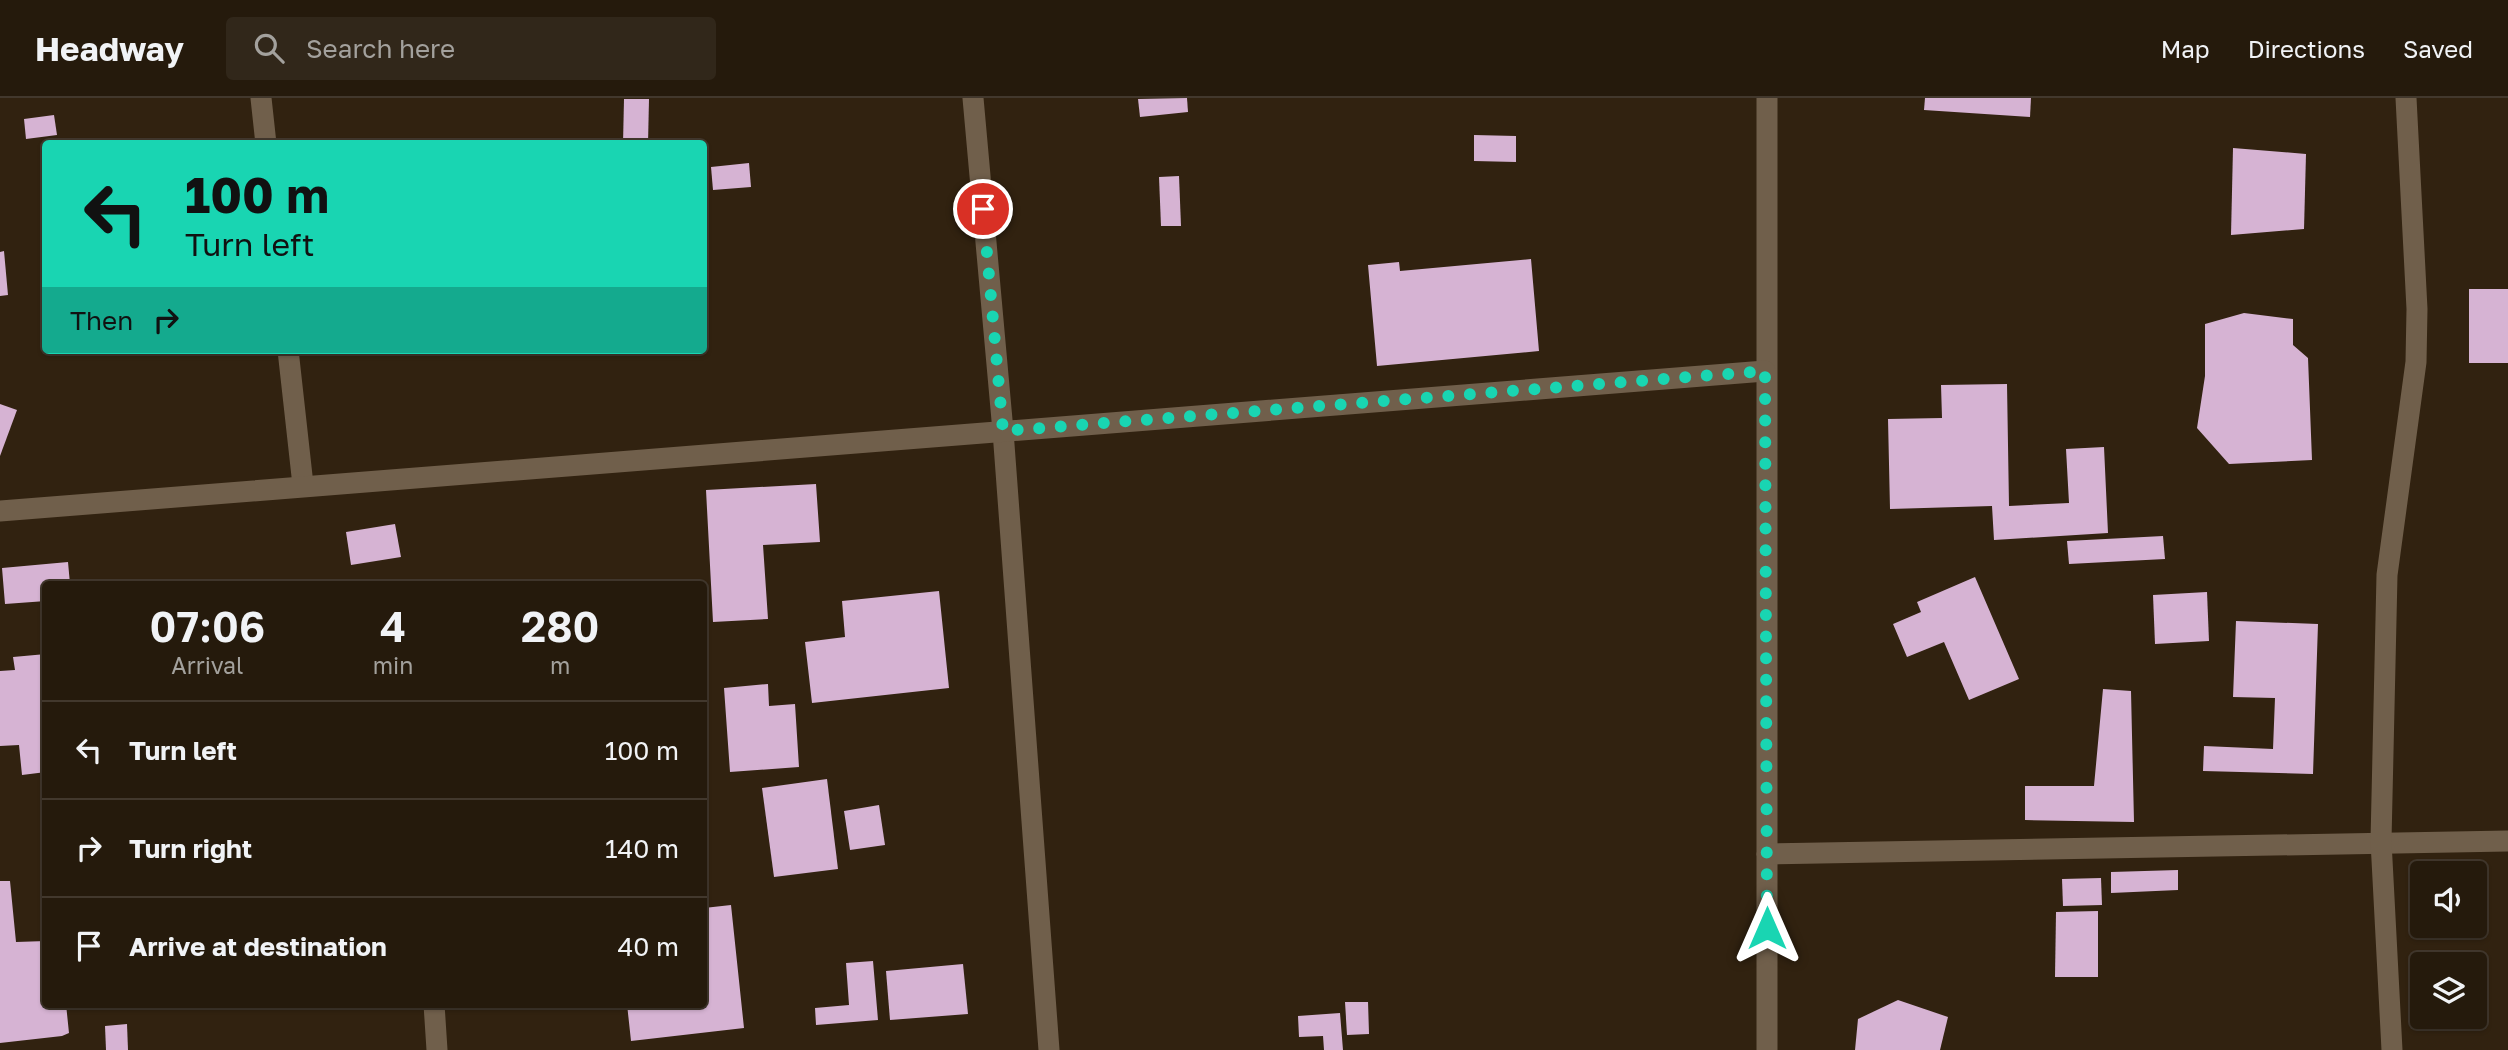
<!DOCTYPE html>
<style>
body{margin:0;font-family:"Golos Text",sans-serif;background:#31271a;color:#f1f3f6;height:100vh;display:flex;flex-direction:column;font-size:26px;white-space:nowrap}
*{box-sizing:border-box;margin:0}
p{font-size:23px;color:#a3a19d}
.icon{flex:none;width:38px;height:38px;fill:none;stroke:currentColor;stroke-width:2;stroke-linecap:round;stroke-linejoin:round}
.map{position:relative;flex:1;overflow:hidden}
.panel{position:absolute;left:42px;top:483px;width:665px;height:427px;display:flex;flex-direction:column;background:#251a0c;border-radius:7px;box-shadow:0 2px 5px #0004,0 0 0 2px #42382d}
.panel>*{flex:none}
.hud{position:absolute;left:42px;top:42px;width:665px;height:214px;border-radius:7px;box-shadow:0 2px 5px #0004,0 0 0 2px #42382d;background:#19d5b2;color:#111;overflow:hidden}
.tools{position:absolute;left:2410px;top:763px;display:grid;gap:14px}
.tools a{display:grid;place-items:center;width:77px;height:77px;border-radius:7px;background:#251a0c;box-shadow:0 2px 5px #0004,0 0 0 2px #42382d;font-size:35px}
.pin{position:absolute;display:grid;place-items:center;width:60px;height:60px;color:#fff;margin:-30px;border:4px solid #fff;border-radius:50%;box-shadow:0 2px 7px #0007}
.me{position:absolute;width:77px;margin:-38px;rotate:0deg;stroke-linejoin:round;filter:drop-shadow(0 0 5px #0008)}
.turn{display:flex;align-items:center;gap:24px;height:147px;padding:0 28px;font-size:32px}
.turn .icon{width:91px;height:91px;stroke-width:2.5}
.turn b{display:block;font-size:49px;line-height:60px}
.then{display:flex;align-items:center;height:66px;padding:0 28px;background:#0003;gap:14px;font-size:26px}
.eta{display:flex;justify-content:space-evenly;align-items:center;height:119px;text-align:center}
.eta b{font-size:42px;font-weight:600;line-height:49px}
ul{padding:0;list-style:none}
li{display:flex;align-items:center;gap:21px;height:98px;padding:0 28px;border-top:2px solid #42382d}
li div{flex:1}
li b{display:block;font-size:26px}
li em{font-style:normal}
header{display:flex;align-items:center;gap:42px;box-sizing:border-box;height:98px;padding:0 35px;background:#251a0c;border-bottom:2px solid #42382d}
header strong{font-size:33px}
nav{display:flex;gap:38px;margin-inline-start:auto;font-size:24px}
.search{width:490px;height:63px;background:#31271a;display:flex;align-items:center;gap:18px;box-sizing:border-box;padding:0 24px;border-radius:7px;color:#a3a19d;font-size:26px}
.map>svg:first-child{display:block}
.building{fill:#d6b3d3}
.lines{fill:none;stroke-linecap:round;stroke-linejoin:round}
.minor{stroke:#705f4b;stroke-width:21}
.route{stroke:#19d5b2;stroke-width:12;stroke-dasharray:0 21.6}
</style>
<header>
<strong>Headway</strong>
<div class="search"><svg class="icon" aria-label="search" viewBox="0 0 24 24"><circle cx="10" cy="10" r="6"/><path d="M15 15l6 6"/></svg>Search here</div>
<nav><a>Map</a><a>Directions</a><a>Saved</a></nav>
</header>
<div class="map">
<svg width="2508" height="952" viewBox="0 0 2508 952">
<rect width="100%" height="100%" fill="#312210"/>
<g class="building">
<path d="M1187,0L1188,14L1140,19L1138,1Z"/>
<path d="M1925,0H2031L2030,19L1924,12Z"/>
<path d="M624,1H649L648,46H623Z"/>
<path d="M54,17L57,37L26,41L24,21Z"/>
<path d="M1474,37L1516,38V64L1474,63Z"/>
<path d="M2233,50L2306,56L2304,131L2231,137Z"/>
<path d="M749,65L751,89L713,92L711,69Z"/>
<path d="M1179,78L1181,128H1161L1159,79Z"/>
<path d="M4,153L8,197L0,198V154Z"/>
<path d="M1531,161L1539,253L1377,268L1368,167L1399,164L1400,173Z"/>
<rect x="2469" y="191" width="39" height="74"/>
<path d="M2244,215L2293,221V247L2308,260L2312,362L2229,366L2197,330L2205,278V226Z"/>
<path d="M2007,286L2009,408L2069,405L2066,351L2104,349L2108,435L1994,442L1992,408L1890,411L1888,321L1942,320L1941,287Z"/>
<path d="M0,306L17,312L0,358Z"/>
<path d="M816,386L820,444L763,447L768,521L713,524L706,392Z"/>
<path d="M395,426L401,459L351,467L346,434Z"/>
<path d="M2163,438L2165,461L2069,466L2067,443Z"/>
<path d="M68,464L70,486H46V503L5,506L2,470Z"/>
<path d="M1975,479L2019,581L1969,602L1944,544L1907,559L1893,526L1921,514L1917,504Z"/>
<path d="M939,493L949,590L812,605L805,544L845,539L842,503Z"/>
<path d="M2207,494L2209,543L2155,546L2153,497Z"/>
<path d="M2236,523L2318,526L2313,676L2203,673L2204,648L2273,651L2275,600L2233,599Z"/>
<path d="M46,556V674L22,677L19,647L0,648V573L15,572L13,559Z"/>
<path d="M768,586L769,608L795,606L799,669L730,674L724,590Z"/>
<path d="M2103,591L2131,593L2134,724L2025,722V688H2094Z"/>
<path d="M827,681L838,771L774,779L762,690Z"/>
<path d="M879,707L885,747L850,752L844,713Z"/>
<path d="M2178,772V792L2111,795V774Z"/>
<path d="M2101,780L2102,807L2063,808L2062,781Z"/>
<path d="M0,783H10L16,844L46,843V906H66L69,935L62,938L0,945Z"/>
<path d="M731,807L744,930L631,943L627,906H704V810Z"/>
<path d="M2098,813V879H2055L2056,814Z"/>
<path d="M873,863L878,922L816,927L815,910L849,907L846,865Z"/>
<path d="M963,866L968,916L890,922L886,873Z"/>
<path d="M1898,902L1948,919L1940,952H1855L1858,921Z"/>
<path d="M1345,904H1368L1369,936L1347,937Z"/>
<path d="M1340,915L1343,952H1324L1323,938L1299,939L1298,918Z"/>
<path d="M127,926L128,952H106L105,928Z"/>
</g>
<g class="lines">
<g class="minor">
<path d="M261,0L266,46"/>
<path d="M973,0L1003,333L1049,952"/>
<path d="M1767,0V952"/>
<path d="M288,252L303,387"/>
<path d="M0,413L1765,273"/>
<path d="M1767,756L2508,743"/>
<path d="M434,906L437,952"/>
<path d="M2392,952L2381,743L2387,477L2416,264L2417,211L2406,0"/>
</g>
</g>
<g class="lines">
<path class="route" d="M983,111L1003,333L1765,273L1767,830"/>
</g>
</svg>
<div class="tools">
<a><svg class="icon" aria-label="sound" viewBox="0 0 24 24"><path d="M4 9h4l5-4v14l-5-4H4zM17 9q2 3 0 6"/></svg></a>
<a><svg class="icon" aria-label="layers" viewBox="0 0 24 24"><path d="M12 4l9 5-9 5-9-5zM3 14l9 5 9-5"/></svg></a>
</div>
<div class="pin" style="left:983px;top:111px;background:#d93025"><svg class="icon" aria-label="arrive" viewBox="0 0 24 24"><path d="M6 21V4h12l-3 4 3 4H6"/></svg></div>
<svg class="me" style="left:1767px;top:830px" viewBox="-20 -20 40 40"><path d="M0-17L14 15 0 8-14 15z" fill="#19d5b2" stroke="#fff" stroke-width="4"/></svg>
<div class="hud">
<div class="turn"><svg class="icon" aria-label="left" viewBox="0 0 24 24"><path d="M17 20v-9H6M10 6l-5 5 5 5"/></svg><div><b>100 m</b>Turn left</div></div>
<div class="then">Then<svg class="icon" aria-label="right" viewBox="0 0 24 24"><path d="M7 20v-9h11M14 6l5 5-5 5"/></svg></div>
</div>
<section class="panel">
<div class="eta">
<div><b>07:06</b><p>Arrival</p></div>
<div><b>4</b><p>min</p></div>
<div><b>280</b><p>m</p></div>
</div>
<ul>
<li><svg class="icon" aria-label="left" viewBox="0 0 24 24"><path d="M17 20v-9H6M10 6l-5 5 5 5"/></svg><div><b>Turn left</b></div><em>100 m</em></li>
<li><svg class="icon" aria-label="right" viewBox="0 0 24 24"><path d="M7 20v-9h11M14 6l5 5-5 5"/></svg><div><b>Turn right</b></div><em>140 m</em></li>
<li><svg class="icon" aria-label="arrive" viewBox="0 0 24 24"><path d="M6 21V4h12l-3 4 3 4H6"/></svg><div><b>Arrive at destination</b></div><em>40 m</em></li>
</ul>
</section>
</div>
